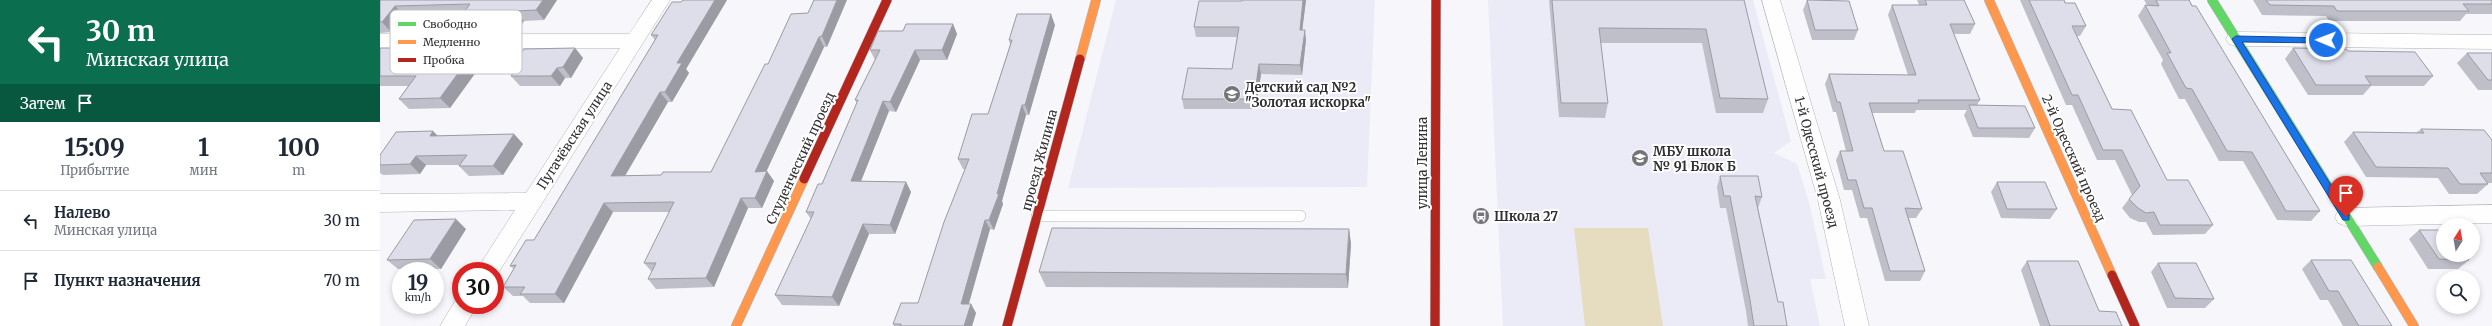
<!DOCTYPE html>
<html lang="ru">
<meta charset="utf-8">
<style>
body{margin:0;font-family:Merriweather,serif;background:#f2f2f3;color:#1f2937;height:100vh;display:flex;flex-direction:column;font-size:15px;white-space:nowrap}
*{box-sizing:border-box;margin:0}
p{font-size:13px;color:#747a83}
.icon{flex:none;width:22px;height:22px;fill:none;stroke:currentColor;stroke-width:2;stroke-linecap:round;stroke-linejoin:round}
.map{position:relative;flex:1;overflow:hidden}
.sheet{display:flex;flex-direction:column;background:#fff;width:380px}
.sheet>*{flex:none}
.hud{background:#0b6e4f;color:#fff;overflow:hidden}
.needle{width:26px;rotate:11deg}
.buttons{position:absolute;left:2056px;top:218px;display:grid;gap:8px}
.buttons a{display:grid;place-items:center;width:44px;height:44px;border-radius:50%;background:#fff;box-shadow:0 2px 6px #0003;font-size:20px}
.speed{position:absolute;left:12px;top:262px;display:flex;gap:8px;font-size:20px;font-weight:700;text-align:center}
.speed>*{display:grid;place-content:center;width:52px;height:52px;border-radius:50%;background:#fff;box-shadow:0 2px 6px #0003;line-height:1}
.speed small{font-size:10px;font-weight:400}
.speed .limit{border:6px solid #d22;background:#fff;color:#111}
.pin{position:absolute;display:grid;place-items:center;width:34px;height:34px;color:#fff;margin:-41px -17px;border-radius:50% 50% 50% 0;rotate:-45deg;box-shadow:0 0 4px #0007}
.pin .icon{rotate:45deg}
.me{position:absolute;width:44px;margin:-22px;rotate:271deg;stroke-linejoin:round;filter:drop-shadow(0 0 3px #0008)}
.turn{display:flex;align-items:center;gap:14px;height:84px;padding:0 20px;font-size:18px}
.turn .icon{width:52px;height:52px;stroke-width:2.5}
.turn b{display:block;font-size:28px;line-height:34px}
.then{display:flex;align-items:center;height:38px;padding:0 20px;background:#0003;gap:8px;font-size:15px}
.eta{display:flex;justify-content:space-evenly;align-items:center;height:68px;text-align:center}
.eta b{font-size:24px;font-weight:700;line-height:28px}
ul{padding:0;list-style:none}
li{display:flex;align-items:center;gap:12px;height:60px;padding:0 20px;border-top:1px solid #e0e1e3}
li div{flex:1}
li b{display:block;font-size:15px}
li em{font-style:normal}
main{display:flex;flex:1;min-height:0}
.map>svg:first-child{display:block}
.built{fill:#ebebf8}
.green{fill:#e6dcbf}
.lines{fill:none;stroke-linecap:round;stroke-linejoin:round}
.lane-casing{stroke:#b3b3b7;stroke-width:12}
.street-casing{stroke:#b3b3b7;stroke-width:1}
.fast-casing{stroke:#b3b3b7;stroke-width:10}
.slow-casing{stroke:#b3b3b7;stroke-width:10}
.jam-casing{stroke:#b3b3b7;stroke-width:10}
.lane{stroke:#fefefe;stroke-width:11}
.street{fill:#fefefe;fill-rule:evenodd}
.fast{stroke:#63d668;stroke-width:9}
.slow{stroke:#ff974d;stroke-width:9}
.jam{stroke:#b3261e;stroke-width:9}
.wall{fill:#bfbfc9}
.shaded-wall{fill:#9b9ba4}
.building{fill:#dedeea;stroke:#9b9ba4}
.route{fill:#1a73e8;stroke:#114b97}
.labels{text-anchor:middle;stroke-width:4;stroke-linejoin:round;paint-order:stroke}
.poi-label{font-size:13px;font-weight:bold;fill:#303033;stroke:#fff;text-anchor:start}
.street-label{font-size:13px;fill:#303033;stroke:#fff}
.key{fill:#fff;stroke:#c1c1c2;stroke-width:1}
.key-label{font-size:11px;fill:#303033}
</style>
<main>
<section class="sheet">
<div class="hud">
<div class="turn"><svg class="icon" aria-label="left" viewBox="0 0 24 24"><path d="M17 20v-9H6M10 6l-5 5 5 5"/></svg><div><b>30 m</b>Минская улица</div></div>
<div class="then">Затем<svg class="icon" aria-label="arrive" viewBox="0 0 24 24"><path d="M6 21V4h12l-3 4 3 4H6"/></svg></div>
</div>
<div class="eta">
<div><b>15:09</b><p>Прибытие</p></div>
<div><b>1</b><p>мин</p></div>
<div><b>100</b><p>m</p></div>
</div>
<ul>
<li><svg class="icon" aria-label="left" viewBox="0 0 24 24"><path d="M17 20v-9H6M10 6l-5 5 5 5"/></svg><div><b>Налево</b><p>Минская улица</p></div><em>30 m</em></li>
<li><svg class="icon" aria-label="arrive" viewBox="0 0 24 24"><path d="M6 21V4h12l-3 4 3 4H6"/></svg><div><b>Пункт назначения</b></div><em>70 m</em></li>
</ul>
</section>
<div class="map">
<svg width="2112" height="326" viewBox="0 0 2112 326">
<rect width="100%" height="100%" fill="#f6f6fb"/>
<g class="built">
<path d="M736,0H995L987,187L688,188Z"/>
<path d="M1108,0H1373L1411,141L1394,153L1417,164L1429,202L1446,279H1430L1440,326H1123Z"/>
</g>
<path class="green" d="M1194,228H1268L1283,326H1205Z"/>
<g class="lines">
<g class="lane-casing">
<path id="lane" d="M657,216H920"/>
</g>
<g class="street-casing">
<g id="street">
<path d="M272,0H290L115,278V271H96L135,210L0,212V194L146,193L240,48H0V34H249Z"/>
<path d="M1382,0H1400L1460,200L1489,326H1465L1438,200Z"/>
<path d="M1856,32L2112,35V49L1856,46L1849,44L1846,39L1849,34Z"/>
<path d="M2112,205V223L1966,226L1958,223L1955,217L1958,211L1966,208Z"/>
<path d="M81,297V305H97L85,326H60L77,298Z"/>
</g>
</g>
<g class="fast-casing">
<path id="fast" d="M1832,0L1998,267"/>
</g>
<g class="slow-casing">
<g id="slow">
<path d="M1609,0L1732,275"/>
<path d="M700,59L716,0"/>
<path d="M1998,267L2034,326"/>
<path d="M356,326L424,179"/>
</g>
</g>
<g class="jam-casing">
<g id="jam">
<path d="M424,179L507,0"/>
<path d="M1732,275L1755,326"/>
<path d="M627,326L700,59"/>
<path d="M1055,326L1056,0"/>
</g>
</g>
<use href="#lane" class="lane"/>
<use href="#street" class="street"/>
<use href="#fast" class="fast"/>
<use href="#slow" class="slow"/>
<use href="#jam" class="jam"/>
</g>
<g class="wall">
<path d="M0,0H177L164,20L144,21L142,24H130L124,32H85L77,22L83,14L25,16L11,32L0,33Z"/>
<path d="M303,0H347L306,69L309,73L292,102H288L245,176L281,175L331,172L388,64L428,13L434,0L447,47H444L386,171L394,181L382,208H368L334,287L276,289L268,279L272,272L264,263L290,212H233L184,303H150L143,296H133L123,287L134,269L130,266L154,240L275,40L271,35L301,2Z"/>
<path d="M862,0H926L922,30L926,40L922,75L881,74L876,109H804L802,99L852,69L857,37H816L814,27L862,1Z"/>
<path d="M1169,0H1364L1388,99L1383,113H1336L1322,43H1220L1228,103L1225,118L1179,117Z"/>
<path d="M1427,0L1478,30L1474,40H1432L1423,10Z"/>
<path d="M1537,0H1584L1595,24L1590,34H1574L1600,100L1597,105L1655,128L1649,138L1593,137L1584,115L1587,110H1536L1535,113H1492L1504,151L1542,209L1536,218H1529L1545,271L1540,281H1505L1487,218H1480L1472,190H1464L1456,160L1460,151H1466L1456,112H1453L1445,84L1449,74L1528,75L1508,15L1512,5H1539Z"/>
<path d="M1640,0H1684L1685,3L1706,26L1700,36H1697L1732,109L1787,180L1833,225L1825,234L1773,235L1766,222H1759L1750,218L1742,208L1752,195L1735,160H1717L1692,105H1686Z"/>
<path d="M1764,0H1809L1940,211L1931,221L1897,220L1863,161H1839L1805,99H1799L1781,64L1783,60L1758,16L1765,5H1767Z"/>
<path d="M1873,0H2112V14H2086L2080,21H1949L1946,16L1882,15Z"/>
<path d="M573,24L577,34L567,60H540L516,112L509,111L481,181L526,182L531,192L515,234H489L459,306L402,305L395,295L431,219L426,212L442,184L477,103L475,100L495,60L490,50L523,31Z"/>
<path d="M675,25L649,115H646L622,201L623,204L614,230L610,229L589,304H591L596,313L592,326H514L513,324L538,303L585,169H583L578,159L608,114L630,45L629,40Z"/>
<path d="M0,48L112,50L70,108L29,109L19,99L28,86H0Z"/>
<path d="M195,48L203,58L191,78H185L180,86H140L131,76L133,73L130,69Z"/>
<path d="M1913,48L1968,51L2053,76L2044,86H1991L1983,95H1928L1905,59Z"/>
<path d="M2087,53H2112V90H2098L2077,63Z"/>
<path d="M2041,129L2112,140V183H2107L2108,184L2097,194H2069L2058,178L1986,177L1964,142L1973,132L2036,133Z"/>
<path d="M134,134L143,144L123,175L89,176L79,166L80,165H46L40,174L3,175L0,173V155L57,136Z"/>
<path d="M1340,176L1382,197L1378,208L1398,302L1407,326H1368L1366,311L1346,208H1340L1337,187Z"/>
<path d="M1617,182L1677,209L1670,219L1621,218L1611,192Z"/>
<path d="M86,229L61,269H18L7,260Z"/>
<path d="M969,229L971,244L968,288L666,287L659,272Z"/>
<path d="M2039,230L2089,260L2078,269H2048L2029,239Z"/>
<path d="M1931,260L2012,326H1963L1948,300H1940L1922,269Z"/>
<path d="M1647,261L1719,311L1742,326H1660L1641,270Z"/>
<path d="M1778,263L1834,299L1825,308H1787L1771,272Z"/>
</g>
<g class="shaded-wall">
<path d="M163,0H177L164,20L156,10Z"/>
<path d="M335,0H347L306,69L309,73L292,102L285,92L297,63Z"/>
<path d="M457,0H467L447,47L442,36Z"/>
<path d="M923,0H926L921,40L920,30Z"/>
<path d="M15,6L25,16L11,32L2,22Z"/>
<path d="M136,11L144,21L142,24L134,14Z"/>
<path d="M121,14L130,24L124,32L116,22Z"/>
<path d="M671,14L675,25L649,115L645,105Z"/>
<path d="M573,24L577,34L567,60L562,50Z"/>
<path d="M925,30L926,40L922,75L920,65Z"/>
<path d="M439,37L444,47L382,181L375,172Z"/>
<path d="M103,39L112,50L70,108L60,98Z"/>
<path d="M195,48L203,58L191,78L183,67Z"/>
<path d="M535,50L540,60L516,112L510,102Z"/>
<path d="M879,64L881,74L876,109L874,99Z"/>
<path d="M177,68L185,78L180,86L171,76Z"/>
<path d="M280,92L288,102L239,186L231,176Z"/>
<path d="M503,101L509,111L477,191L471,181Z"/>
<path d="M642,105L646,115L622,201L623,204L614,230L609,220Z"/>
<path d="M53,131L63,141L50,136Z"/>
<path d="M134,134L143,144L123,175L113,166Z"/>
<path d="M36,156L46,165L40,174L30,164Z"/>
<path d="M387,171L394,181L382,208L375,198Z"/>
<path d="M526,182L531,192L515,234L510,225Z"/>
<path d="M361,198L368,208L334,287L326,278Z"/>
<path d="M224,203L233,212L184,303L175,294Z"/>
<path d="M76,219L86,229L61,269L50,259Z"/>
<path d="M605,220L610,229L586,313L581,304Z"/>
<path d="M483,224L489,234L459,306L452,297Z"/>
<path d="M969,229L971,244L968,288L966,274Z"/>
<path d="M591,304L596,313L592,326H584Z"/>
</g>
<g class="building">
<path d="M0,0H163L156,10L136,11L134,14H121L116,22H77L90,4L15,6L2,22H0Z"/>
<path d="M303,0H335L297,63H302L285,92H280L231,176L281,175L283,172H331L385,64H388L411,14L428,13L434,0H457L442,36L439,37L375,172L387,171L375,198H361L326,278L268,279L276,263H264L294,202L224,203L175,294H140L145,287H123L136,265L130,266L146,240H154L278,35H271L292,2H301Z"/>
<path d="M862,0H923L920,30H925L920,65L879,64L874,99H802L808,68L852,69L859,27H814L819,1H862Z"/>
<path d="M1172,0H1364L1388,99L1340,98L1326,29L1219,28L1228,103H1181Z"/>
<path d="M1427,0L1469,1L1478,30H1435Z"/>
<path d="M1545,0H1584L1595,24H1570L1600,100H1538L1539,103H1489L1504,151H1523L1542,209L1525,208L1545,271H1510L1492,208H1484L1476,180H1468L1460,151H1473L1460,102H1457L1449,74L1536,75L1512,5H1547Z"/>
<path d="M1649,0H1684L1685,3H1695L1706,26H1692L1732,109L1751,110L1787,180H1808L1833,225H1780L1774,212L1766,213L1758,208L1749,199L1760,186L1742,150H1723L1698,95H1692Z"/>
<path d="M1776,0H1809L1812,6H1816L1940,211H1906L1872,152L1847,151L1812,89L1806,88L1787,53H1791L1765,5L1779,6Z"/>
<path d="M1886,0H2112V4H2083L2089,11H1957L1954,6L1890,5Z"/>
<path d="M637,14H671L645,105H642L617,194H619L609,220H605L581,304H591L584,326H521V324H513L521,303H538L564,222L589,159H578L592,114H608L632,40H629Z"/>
<path d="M526,24H573L562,50H535L510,102L503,101L471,181L526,182L510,225L483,224L452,297L395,295L434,212H426L438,184H442L478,100H475L500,50H490L498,31H523Z"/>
<path d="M64,39H103L60,98L19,99L36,76H0V48H57Z"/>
<path d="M195,48L183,67L177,68L171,76H131L136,69H130L144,49Z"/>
<path d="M1913,48L1966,49L1968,51L2035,52L2053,76H1985L1991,85H1936Z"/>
<path d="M2087,53H2112V80H2108Z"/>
<path d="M1589,105L1645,106L1655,128H1598Z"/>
<path d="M2041,129L2104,130L2112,140V173H2100L2108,184H2080L2068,168L1996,167L1973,132L2044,133Z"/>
<path d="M53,131L50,136L134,134L113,166H79L87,155L36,156L30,164L0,165V155L16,132Z"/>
<path d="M1340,176H1378L1382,197L1375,196L1398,302H1403L1407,326H1374L1370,300L1350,196H1344Z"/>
<path d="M1617,182H1665L1677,209H1627Z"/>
<path d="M76,219L50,259L7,260L34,220Z"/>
<path d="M672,228L969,229L966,274L659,272Z"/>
<path d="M2039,230H2063V255H2086L2089,260L2059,259Z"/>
<path d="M1931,260H1971L2012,326H1979L1958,291H1949Z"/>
<path d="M1647,261H1698L1719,311L1736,312L1742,326H1670Z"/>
<path d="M1778,263H1816L1834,299L1795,298Z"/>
</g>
<path class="route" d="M1856,36L1949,38V42L1946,43L1862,42L1969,214V220H1963L1852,39Z"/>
<defs>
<g id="school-disc" transform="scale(0.9)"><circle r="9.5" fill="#757579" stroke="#fff"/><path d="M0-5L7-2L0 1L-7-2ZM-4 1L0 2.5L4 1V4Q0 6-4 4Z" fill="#fff"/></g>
<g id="bus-disc" transform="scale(0.9)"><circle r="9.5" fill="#757579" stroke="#fff"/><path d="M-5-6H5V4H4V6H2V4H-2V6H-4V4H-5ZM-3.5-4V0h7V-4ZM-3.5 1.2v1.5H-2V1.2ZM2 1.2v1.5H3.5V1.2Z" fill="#fff"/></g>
</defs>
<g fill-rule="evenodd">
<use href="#school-disc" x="852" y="94"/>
<use href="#school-disc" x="1260" y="158"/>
<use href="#bus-disc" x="1101" y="216"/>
</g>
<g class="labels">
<g class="poi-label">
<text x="865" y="92">Детский сад №2<tspan x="865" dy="15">"Золотая искорка"</tspan></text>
<text x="1273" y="156">МБУ школа<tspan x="1273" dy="15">№ 91 Блок Б</tspan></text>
<text x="1114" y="221">Школа 27</text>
</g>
<g class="street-label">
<text transform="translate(194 135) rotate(-57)" y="5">Пугачёвская улица</text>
<text transform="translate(420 158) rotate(-65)" y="5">Студенческий проезд</text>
<text transform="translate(1694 158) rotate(66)" y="5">2-й Одесский проезд</text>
<text transform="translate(659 160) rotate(-75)" y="5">проезд Жилина</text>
<text transform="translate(1437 162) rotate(75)" y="5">1-й Одесский проезд</text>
<text transform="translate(1042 163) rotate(-90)" y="5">улица Ленина</text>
</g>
</g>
<rect x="10" y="10" width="132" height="64" rx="6" class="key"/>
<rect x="18" y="22" width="18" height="4" fill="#63d668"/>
<rect x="18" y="40" width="18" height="4" fill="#ff974d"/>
<rect x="18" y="58" width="18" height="4" fill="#b3261e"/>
<g class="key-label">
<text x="43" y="28">Свободно</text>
<text x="43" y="46">Медленно</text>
<text x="43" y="64">Пробка</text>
</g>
</svg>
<div class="buttons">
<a><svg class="needle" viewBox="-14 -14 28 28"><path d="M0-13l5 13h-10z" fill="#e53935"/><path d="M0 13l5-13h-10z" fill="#747a83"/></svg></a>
<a><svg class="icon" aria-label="search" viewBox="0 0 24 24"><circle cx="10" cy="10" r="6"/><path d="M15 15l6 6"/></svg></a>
</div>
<div class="speed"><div>19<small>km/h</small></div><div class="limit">30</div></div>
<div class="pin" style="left:1966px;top:217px;background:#d93025"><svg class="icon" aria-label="arrive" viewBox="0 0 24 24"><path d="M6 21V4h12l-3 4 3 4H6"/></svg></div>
<svg class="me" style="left:1946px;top:40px" viewBox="-20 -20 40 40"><circle r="17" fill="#1a73e8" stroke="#fff" stroke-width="3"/><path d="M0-11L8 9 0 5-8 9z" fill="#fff"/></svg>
</div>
</main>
